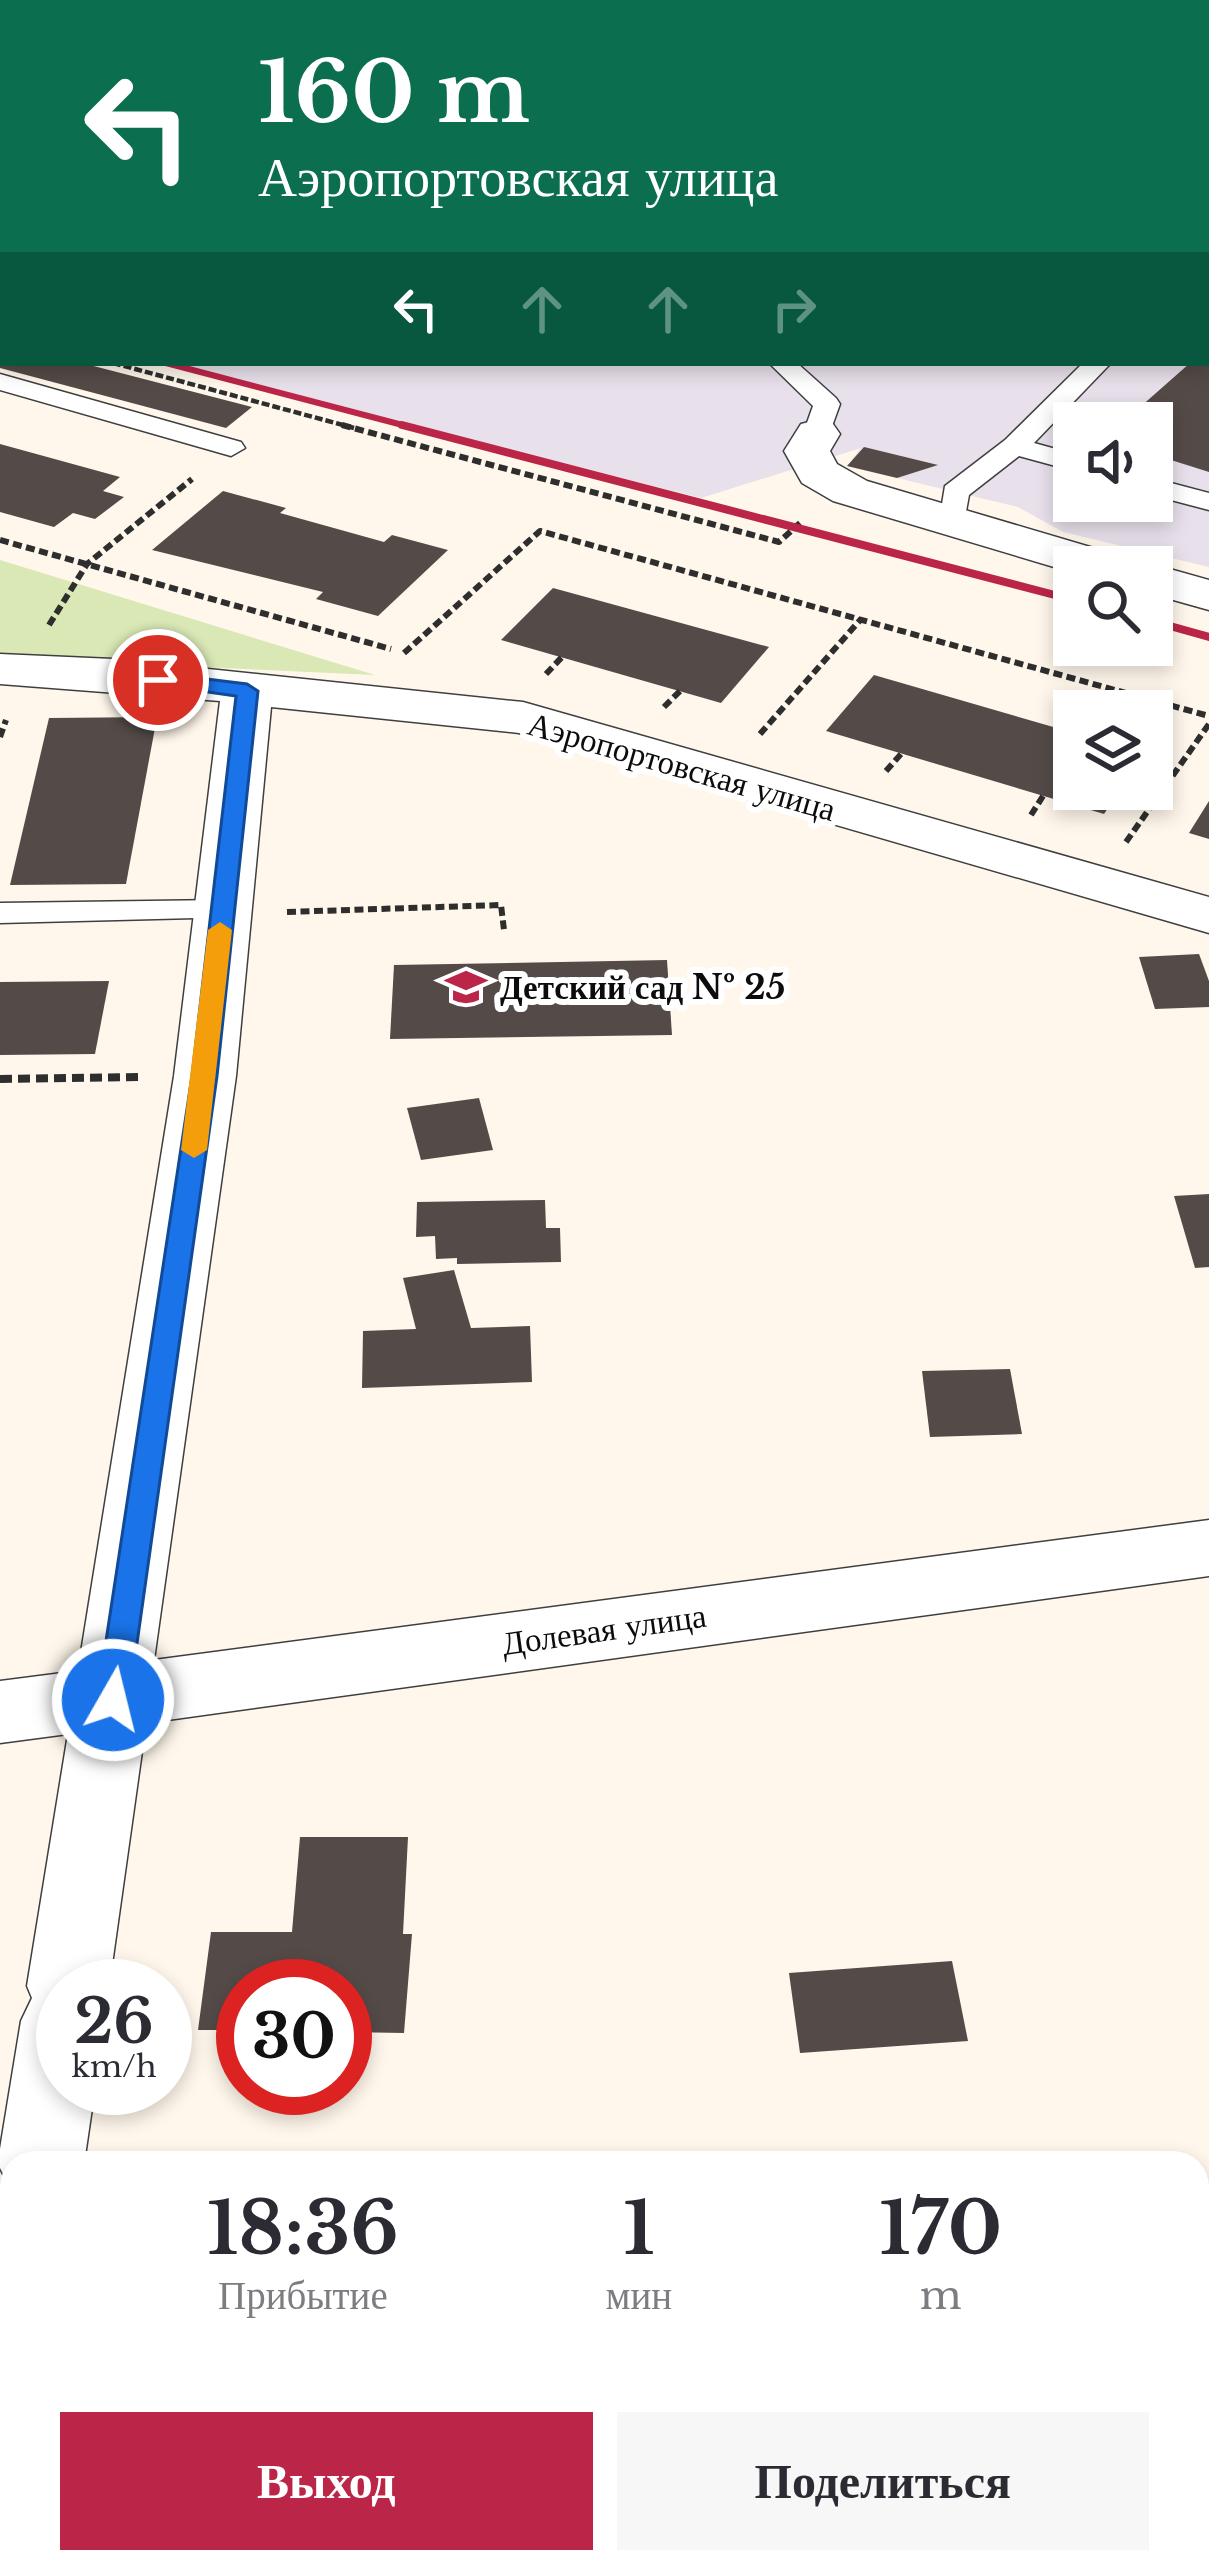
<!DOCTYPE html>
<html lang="ru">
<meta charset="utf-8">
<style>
body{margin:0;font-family:"Libre Baskerville",serif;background:#f7f7f7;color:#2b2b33;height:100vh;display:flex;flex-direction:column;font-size:45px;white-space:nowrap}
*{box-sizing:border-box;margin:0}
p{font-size:39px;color:#7c7c81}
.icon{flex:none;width:66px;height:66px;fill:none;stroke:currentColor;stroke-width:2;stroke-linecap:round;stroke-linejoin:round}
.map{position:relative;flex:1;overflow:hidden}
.sheet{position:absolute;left:0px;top:2151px;width:1209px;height:423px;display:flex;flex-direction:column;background:#fff;border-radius:36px 36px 0 0;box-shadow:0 6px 18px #0003}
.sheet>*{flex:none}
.guide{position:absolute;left:0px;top:0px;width:1209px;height:366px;box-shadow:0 6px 18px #0003;background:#0b6e4f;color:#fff;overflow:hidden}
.controls{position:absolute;left:1053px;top:402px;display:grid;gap:24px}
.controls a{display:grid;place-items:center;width:120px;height:120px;border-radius:0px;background:#fff;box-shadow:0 6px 18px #0003;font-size:60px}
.speed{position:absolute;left:36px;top:1959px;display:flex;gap:24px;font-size:60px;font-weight:700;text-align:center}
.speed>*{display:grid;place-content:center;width:156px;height:156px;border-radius:50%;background:#fff;box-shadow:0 6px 18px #0003;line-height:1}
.speed small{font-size:30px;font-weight:400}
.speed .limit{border:18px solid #d22;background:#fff;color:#111}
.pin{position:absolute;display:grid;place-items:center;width:102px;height:102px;color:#fff;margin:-51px;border:6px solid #fff;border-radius:50%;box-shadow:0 3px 12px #0007}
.me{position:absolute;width:132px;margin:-66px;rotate:8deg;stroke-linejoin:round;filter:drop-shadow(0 0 9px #0008)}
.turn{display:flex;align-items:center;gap:42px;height:252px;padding:0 60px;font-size:54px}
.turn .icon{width:156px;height:156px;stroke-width:2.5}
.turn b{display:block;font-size:84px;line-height:102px}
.lanes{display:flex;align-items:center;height:114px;padding:0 60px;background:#0003;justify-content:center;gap:60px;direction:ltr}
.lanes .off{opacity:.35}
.eta{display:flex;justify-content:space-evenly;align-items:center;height:204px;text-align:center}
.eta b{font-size:72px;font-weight:700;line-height:84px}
.button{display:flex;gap:24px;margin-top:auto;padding:24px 60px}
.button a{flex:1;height:138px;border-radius:0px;background:#bb2547;color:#fff;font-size:48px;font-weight:700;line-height:138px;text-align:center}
.button a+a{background:#f7f7f7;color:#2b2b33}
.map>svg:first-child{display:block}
.industrial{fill:#e8e0eb;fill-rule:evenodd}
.green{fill:#d9e8b5}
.building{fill:#544b48}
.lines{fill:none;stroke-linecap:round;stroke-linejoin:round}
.service-casing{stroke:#3f3f3f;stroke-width:3}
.minor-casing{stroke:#3f3f3f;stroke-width:3}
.path-far2{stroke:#2e2e2e;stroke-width:4.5;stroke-dasharray:8 3;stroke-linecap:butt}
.path-far1{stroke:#2e2e2e;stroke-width:6;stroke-dasharray:9 4.5;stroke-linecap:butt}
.path{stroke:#2e2e2e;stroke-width:8;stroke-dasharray:12 6;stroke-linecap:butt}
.service{fill:#fff;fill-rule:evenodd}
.minor{fill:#fff;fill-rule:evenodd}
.rail-far1{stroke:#bb2547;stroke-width:6}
.rail{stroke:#bb2547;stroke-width:8}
.route{fill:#1a73e8;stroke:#114b97;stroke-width:3}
.slow{fill:#f59e0b}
.labels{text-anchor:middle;stroke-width:12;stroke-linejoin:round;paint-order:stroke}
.street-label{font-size:33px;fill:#0c0c0c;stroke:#fff}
.poi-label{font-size:33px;font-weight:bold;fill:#0c0c0c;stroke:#fff;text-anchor:start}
</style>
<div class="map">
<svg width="1209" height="2573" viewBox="0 0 1209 2573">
<rect width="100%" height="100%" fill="#fff7eb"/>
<path class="industrial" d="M0,0H1209V567L1063,532L1018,507L847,466L861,448L701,498L167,363H1206V3H3V322ZM1074,423H1152V501H1074Z"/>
<path class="green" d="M0,560L375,675L0,658Z"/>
<g class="building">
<path d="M0,363H82L252,407L226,428L0,368Z"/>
<path d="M1190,363H1209V472L1152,454V423H1122Z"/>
<path d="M0,444L120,477L103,491L124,497L95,519L73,513L54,527L0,512Z"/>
<path d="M864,447L938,465L897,478L847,466Z"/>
<path d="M223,491L286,508L280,513L384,542L392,535L448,550L378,616L316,599L323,592L152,550Z"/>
<path d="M553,588L769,647L721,703L501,640Z"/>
<path d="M874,675L1074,733V789H1121L1104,814L826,731Z"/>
<path d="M157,717L126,884L10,885L49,718Z"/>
<path d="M1209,801V839L1189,833Z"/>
<path d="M1199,954L1209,981V1007L1155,1009L1139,957Z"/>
<path d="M667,960L672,1035L390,1039L394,965Z"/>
<path d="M109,981L95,1054L0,1055V982Z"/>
<path d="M479,1098L493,1150L421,1160L407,1108Z"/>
<path d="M1209,1194V1267L1195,1268L1174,1196Z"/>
<path d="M545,1200L546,1228H560L561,1262L457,1264V1258L436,1259L435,1236L416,1237L417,1202Z"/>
<path d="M454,1270L471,1328L530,1326L532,1382L362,1388L363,1331L416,1329L403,1278Z"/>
<path d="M1010,1369L1022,1434L930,1437L922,1371Z"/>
<path d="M300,1837H408L403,1934H412L404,2033L345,2032V1986H243V2030H198L211,1932H292Z"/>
<path d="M952,1961L968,2041L800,2053L789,1973Z"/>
<path d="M578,2562H925L926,2573H578Z"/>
</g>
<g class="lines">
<g class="service-casing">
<g id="service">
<path d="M161,0H192L195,3H164Z"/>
<path d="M1206,244H1209L1206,261Z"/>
<path d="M769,363H797L836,398L840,404L827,440H807L803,434L813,406Z"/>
<path d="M1083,363H1111L1034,443L1074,454V471L1019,456L969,495L963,528H943L939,522L945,486L1005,440Z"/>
<path d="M0,374L241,442L245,448L231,456L0,390Z"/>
<path d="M1152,478L1209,493V510L1152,495Z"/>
<path d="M222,900L234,903L239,910L234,917L0,923V903Z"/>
<path d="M12,2537V2562H49L45,2573H0V2543Z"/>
</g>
</g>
<g class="minor-casing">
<g id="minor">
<path d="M817,420L833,424L840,434L830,451L837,464L867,481L1124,557L1132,567H1074V573L833,501L802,483L784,451L801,424Z"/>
<path d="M1152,564L1209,580V610L1152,594V567H1141Z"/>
<path d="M0,654L113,659L523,702L1209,897V933L519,733L271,707L236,1076L154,1660L1209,1520V1576L146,1723L109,1986H63V2088H95L84,2163H12V2192L0,2168V2149L21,2021L32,1998L27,1986L68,1734L0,1743V1681L78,1671L174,1076L220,701L0,684Z"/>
<path d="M1209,2291V2379L1197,2381V2293Z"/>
<path d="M12,2305V2562H30L12,2570L0,2565V2309Z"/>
</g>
</g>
<path class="path-far2" d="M113,363L354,428"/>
<g class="path-far1">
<path d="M342,425L779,542L800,523"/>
<path d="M0,540L391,649"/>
<path d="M49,625L87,564L192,479"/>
<path d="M404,653L540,531L1209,716"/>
<path d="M546,674L562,657"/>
<path d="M664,707L680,691"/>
<path d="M760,734L861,619"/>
<path d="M0,737L6,720"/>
<path d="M886,771L901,754"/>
<path d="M1031,815L1043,796"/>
<path d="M1126,842L1209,724"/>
<path d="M287,912L501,905L504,930"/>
</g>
<path class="path" d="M0,1079L142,1077"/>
<use href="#service" class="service"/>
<use href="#minor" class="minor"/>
<path class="rail-far1" d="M166,363L414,428"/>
<g class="rail">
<path d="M402,425L1074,600"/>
<path d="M1152,621L1209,637"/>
</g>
</g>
<path class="route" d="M158,673L247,684L258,691L217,1076L129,1700L124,1709L113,1713L102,1709L97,1700L192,1076L236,696L151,684V675Z"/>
<path class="slow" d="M220,922L232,930L207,1150L194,1158L181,1150L208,930Z"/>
<defs>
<g id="school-bare" transform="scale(3.24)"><path d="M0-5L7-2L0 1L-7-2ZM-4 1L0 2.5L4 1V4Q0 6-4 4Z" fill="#bb2547" stroke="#fff" stroke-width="2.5" paint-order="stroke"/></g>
</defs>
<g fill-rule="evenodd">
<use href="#school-bare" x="466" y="987"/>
</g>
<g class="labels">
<g class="street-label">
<text transform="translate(682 766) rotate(16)" y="12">Аэропортовская улица</text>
<text transform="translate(604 1629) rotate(-8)" y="12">Долевая улица</text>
</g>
<g class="poi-label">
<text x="500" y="999">Детский сад № 25</text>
</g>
</g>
</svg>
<div class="controls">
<a><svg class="icon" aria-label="sound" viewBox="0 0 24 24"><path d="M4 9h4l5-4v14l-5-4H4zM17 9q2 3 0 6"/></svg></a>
<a><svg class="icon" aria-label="search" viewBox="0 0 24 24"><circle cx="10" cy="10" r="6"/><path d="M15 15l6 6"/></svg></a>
<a><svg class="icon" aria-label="layers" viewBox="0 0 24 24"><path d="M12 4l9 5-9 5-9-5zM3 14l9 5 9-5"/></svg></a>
</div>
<div class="speed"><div>26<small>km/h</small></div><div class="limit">30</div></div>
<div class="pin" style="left:158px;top:680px;background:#d93025"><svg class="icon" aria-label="arrive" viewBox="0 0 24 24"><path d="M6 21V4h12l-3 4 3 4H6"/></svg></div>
<svg class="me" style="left:113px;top:1700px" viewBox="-20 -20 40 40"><circle r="17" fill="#1a73e8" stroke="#fff" stroke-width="3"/><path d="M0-11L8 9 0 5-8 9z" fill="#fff"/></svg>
<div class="guide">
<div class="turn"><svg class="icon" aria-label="left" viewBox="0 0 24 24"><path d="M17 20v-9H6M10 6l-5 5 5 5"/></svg><div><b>160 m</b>Аэропортовская улица</div></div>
<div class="lanes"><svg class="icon" aria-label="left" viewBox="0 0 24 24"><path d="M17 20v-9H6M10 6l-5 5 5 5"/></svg><svg class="icon off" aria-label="ahead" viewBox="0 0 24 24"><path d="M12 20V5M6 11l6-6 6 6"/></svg><svg class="icon off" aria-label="ahead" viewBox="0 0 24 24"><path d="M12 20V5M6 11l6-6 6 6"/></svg><svg class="icon off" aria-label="right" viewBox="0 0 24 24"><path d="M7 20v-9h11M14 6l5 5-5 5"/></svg></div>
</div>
<section class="sheet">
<div class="eta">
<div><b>18:36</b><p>Прибытие</p></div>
<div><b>1</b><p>мин</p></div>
<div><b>170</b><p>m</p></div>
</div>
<div class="button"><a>Выход</a><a>Поделиться</a></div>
</section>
</div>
